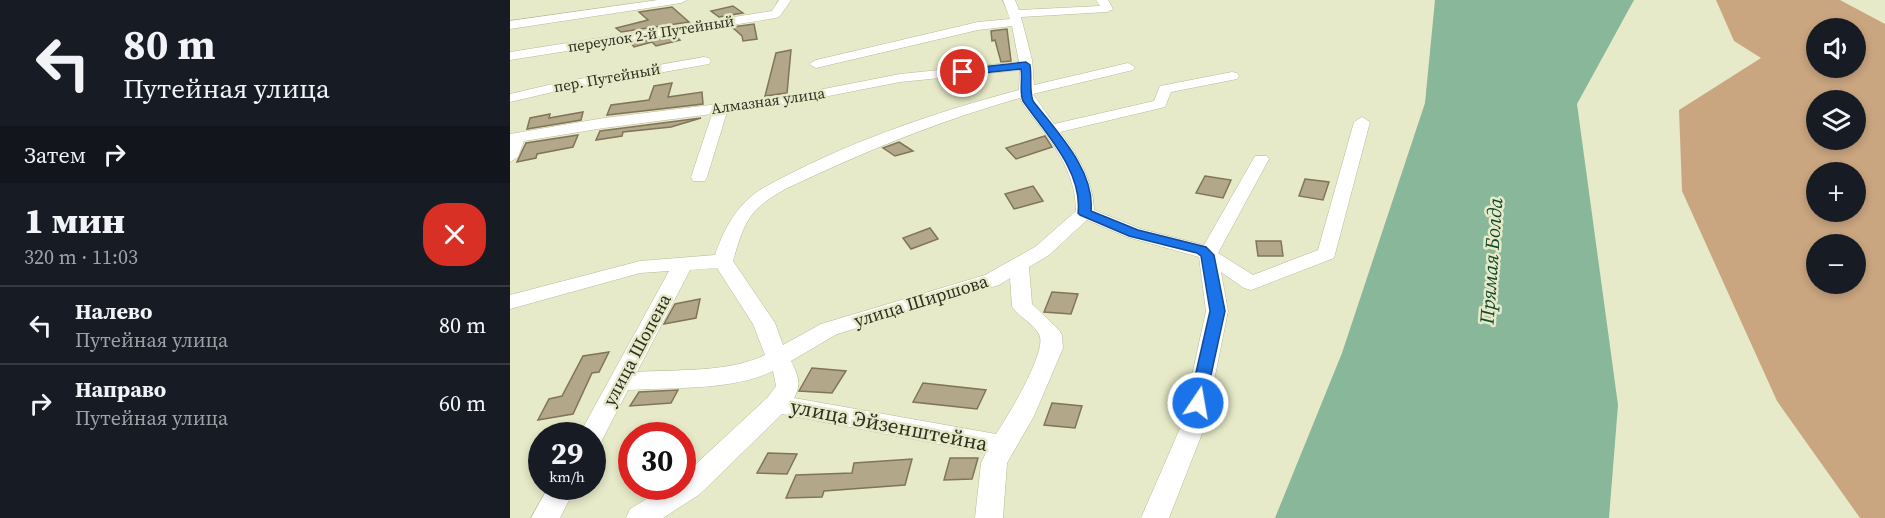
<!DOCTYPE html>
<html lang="ru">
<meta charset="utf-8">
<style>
body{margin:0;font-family:"Source Serif 4",serif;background:#20242c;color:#f1f3f6;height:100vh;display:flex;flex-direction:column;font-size:22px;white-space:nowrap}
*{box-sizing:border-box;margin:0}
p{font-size:20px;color:#9ea1a6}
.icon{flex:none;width:33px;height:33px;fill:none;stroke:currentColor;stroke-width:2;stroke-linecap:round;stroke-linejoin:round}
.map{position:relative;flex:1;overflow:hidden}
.drawer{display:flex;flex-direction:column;background:#171b24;width:510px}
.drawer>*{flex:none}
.guide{background:#171b24;color:#f1f3f6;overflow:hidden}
.fabs{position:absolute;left:1296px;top:18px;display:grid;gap:12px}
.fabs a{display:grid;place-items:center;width:60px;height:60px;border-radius:50%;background:#171b24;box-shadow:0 3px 9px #0003;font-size:30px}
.speed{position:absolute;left:18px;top:422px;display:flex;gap:12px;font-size:30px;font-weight:700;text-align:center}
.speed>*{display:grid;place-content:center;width:78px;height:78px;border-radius:50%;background:#171b24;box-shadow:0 3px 9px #0003;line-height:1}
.speed small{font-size:15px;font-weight:400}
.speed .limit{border:9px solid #d22;background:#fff;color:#111}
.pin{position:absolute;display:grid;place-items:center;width:51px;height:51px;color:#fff;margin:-26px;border:3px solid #fff;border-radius:50%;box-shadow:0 2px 6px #0007}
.me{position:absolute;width:66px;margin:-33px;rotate:12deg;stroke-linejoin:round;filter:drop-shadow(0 0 4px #0008)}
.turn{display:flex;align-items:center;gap:21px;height:126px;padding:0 24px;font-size:27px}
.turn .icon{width:78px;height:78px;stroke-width:2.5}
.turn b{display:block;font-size:42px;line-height:51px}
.then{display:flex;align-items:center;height:57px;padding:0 24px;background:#0003;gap:12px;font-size:22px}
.round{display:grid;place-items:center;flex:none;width:63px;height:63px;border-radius:24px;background:#20242c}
.head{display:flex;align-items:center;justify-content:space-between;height:102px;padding:0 24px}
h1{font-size:36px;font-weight:800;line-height:45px}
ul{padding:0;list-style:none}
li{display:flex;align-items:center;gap:18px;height:78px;padding:0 24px;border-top:2px solid #363941}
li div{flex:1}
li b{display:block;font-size:22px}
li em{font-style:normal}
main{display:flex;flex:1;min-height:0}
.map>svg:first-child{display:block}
.forest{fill:#caa680;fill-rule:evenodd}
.water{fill:#89b799}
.building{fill:#b2a788;stroke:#807558;stroke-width:1.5}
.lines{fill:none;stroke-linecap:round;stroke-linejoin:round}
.street-casing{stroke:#b7ba9a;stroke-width:1}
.street{fill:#fff;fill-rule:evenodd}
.route{fill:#1a73e8;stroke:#114b97;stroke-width:1.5}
.labels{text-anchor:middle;stroke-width:5;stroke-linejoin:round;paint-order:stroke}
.far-street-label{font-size:15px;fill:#2e2f22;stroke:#e6eac8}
.street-label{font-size:18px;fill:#2e2f22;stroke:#e6eac8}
.water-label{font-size:20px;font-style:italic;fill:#0f482a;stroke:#e6eac8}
.near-street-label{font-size:21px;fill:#2e2f22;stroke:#e6eac8}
</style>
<main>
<section class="drawer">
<div class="guide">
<div class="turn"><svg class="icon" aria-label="left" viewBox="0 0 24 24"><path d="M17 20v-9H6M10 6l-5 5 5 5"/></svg><div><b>80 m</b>Путейная улица</div></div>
<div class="then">Затем<svg class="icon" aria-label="right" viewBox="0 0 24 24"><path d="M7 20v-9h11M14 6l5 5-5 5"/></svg></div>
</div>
<div class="head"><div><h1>1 мин</h1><p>320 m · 11:03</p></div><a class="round" style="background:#d93025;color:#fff"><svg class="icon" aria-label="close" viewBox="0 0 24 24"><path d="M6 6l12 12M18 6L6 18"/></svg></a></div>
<ul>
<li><svg class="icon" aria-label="left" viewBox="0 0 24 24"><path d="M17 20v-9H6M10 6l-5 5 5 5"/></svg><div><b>Налево</b><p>Путейная улица</p></div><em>80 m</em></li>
<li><svg class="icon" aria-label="right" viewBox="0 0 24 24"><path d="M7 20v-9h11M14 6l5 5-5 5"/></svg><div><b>Направо</b><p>Путейная улица</p></div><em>60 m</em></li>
</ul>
</section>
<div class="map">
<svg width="1375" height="518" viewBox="0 0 1375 518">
<rect width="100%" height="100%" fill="#e6eac8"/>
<path class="forest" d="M1206,0H1330L1375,24V518H1350L1267,401L1172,191L1169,110L1251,58L1224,41ZM1306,28H1346V68H1306ZM1306,100H1346V140H1306ZM1306,172H1346V212H1306ZM1306,244H1346V284H1306Z"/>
<path class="water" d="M925,0H1124L1067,104L1108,405L1099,518H765L832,353L915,103Z"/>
<g class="building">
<path d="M223,6L233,13L209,17L201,11Z"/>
<path d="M162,7L179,22L111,32L106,28L138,20L129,12Z"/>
<path d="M244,24L247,39L233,41L232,36L222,27Z"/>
<path d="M497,29L501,61L491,62L485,40L482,41L481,31Z"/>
<path d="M166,36L170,40L146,46L142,42L124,47L121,43Z"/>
<path d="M281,50L277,93L255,96L266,53Z"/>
<path d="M162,83L158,97L192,92L193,104L97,115L101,105L139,100L144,86Z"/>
<path d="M73,112L71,120L17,129L20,118L40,114L39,118Z"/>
<path d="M191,118L161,127L113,132L112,136L86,140L90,131Z"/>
<path d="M68,135L63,147L27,154L26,158L7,162L16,143Z"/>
<path d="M535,136L542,147L506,159L496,148Z"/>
<path d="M389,142L403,151L385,156L373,148Z"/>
<path d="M695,176L721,180L713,198L686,193Z"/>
<path d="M795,179L819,182L813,200L789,196Z"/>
<path d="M523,186L533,201L504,209L495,194Z"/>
<path d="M420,228L428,239L401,249L393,238Z"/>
<path d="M746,241H771L773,256H748Z"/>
<path d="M542,292L568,294L561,314L534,312Z"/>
<path d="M190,299L186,318L154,324L165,304Z"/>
<path d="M99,352L89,372L82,373L63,414L28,420L39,399L52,396L73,356Z"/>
<path d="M302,368L336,371L322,393L289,391Z"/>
<path d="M413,383L476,390L467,409L403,402Z"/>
<path d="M168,390L161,403L120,406L129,392Z"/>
<path d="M542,403L572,406L565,428L534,425Z"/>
<path d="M258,453L287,454L277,474L247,473Z"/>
<path d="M440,458H468L462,479L434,480Z"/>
<path d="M402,459L395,485L314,491L312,497L276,498L286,475L342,473L344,463Z"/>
</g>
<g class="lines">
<g class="street-casing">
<g id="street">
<path d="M148,0H177L171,3L0,29V21Z"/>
<path d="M269,0H281L270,16L266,18L0,60V52L262,11Z"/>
<path d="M493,0H505L509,10L590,6L586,0H598L603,9L597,12L511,17L522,60L524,85L618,63L625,67L623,70L523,94L544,124L644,101L650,86L722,72L727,73L729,76L727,79L661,92L655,107L550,132C568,156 583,180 584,210L631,229L694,245L745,156H757L759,159L708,253L743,275L808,250L844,122L852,117L860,122L824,258L741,290L734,288L711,272L718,311L695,426L659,518H631L671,426L696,311L689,257L617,237L577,220L539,255L519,267L522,304L549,330L552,335L553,348L524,416L497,463L493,518H465L471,463L476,453L272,414L190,494L153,518H116L120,509L158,486H172V477L258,397L266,386L263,371C222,391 163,387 118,390L91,442L82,445V435H69L159,271L130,273L0,309V295L130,261L205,255C215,227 227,204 253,188C332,144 422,113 509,90L510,70L390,82L283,103L217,112L197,177L195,181H183L181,177L202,114L94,128L14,141L8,157L0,162V134L94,118L283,95L390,74L509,62L502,26L468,30L306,68L299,64L306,60L468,22L500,19ZM510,98C514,108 523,117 529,125C549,151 566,178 566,211L525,247L475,275L311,324L273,345L265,323L223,261C228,244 233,224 245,211C263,192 289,183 312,172C376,143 442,117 510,98ZM207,268L243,324L255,355C217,373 169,369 127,372L180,270ZM500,278L502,306C508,317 527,325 530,337C535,355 497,418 486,434L284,398C292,384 288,375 281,361L327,334L489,285Z"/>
<path d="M194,57L199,58L201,61L199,64L47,91L0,102V94L47,83Z"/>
<path d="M39,486H66L50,518H21Z"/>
</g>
</g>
<use href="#street" class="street"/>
</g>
<path class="route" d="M516,62L520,65C522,77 519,90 523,101C546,131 585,170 581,211L628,230L696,247L704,255L715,311L694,407L688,409L682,407L679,403L700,311L691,256L687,253L619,236L570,215L568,213C573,171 535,133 513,101C509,91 513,80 511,69L453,75L448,72L453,69Z"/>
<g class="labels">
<g class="far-street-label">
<text transform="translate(141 34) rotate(-9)" y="5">переулок 2-й Путейный</text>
<text transform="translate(97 78) rotate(-10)" y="5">пер. Путейный</text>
<text transform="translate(258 101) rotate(-8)" y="5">Алмазная улица</text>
</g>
<g class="street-label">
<text transform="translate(411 301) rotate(-17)" y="6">улица Ширшова</text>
<text transform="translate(127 350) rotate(-62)" y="6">улица Шопена</text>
</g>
<g class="water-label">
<text transform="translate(981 261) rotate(-86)" y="7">Прямая Болда</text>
</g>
<g class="near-street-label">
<text transform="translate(379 425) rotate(11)" y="7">улица Эйзенштейна</text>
</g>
</g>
</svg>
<div class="fabs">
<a><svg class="icon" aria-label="sound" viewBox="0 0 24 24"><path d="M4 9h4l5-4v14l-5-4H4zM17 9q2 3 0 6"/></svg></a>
<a><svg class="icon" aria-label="layers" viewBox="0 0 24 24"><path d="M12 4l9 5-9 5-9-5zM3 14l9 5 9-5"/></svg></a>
<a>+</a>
<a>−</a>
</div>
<div class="speed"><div>29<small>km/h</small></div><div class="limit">30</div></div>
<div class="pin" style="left:453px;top:72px;background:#d93025"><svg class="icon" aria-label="arrive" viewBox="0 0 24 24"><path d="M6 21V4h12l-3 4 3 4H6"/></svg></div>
<svg class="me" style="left:688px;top:403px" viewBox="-20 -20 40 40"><circle r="17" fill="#1a73e8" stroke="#fff" stroke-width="3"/><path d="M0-11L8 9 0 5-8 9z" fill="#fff"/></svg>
</div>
</main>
